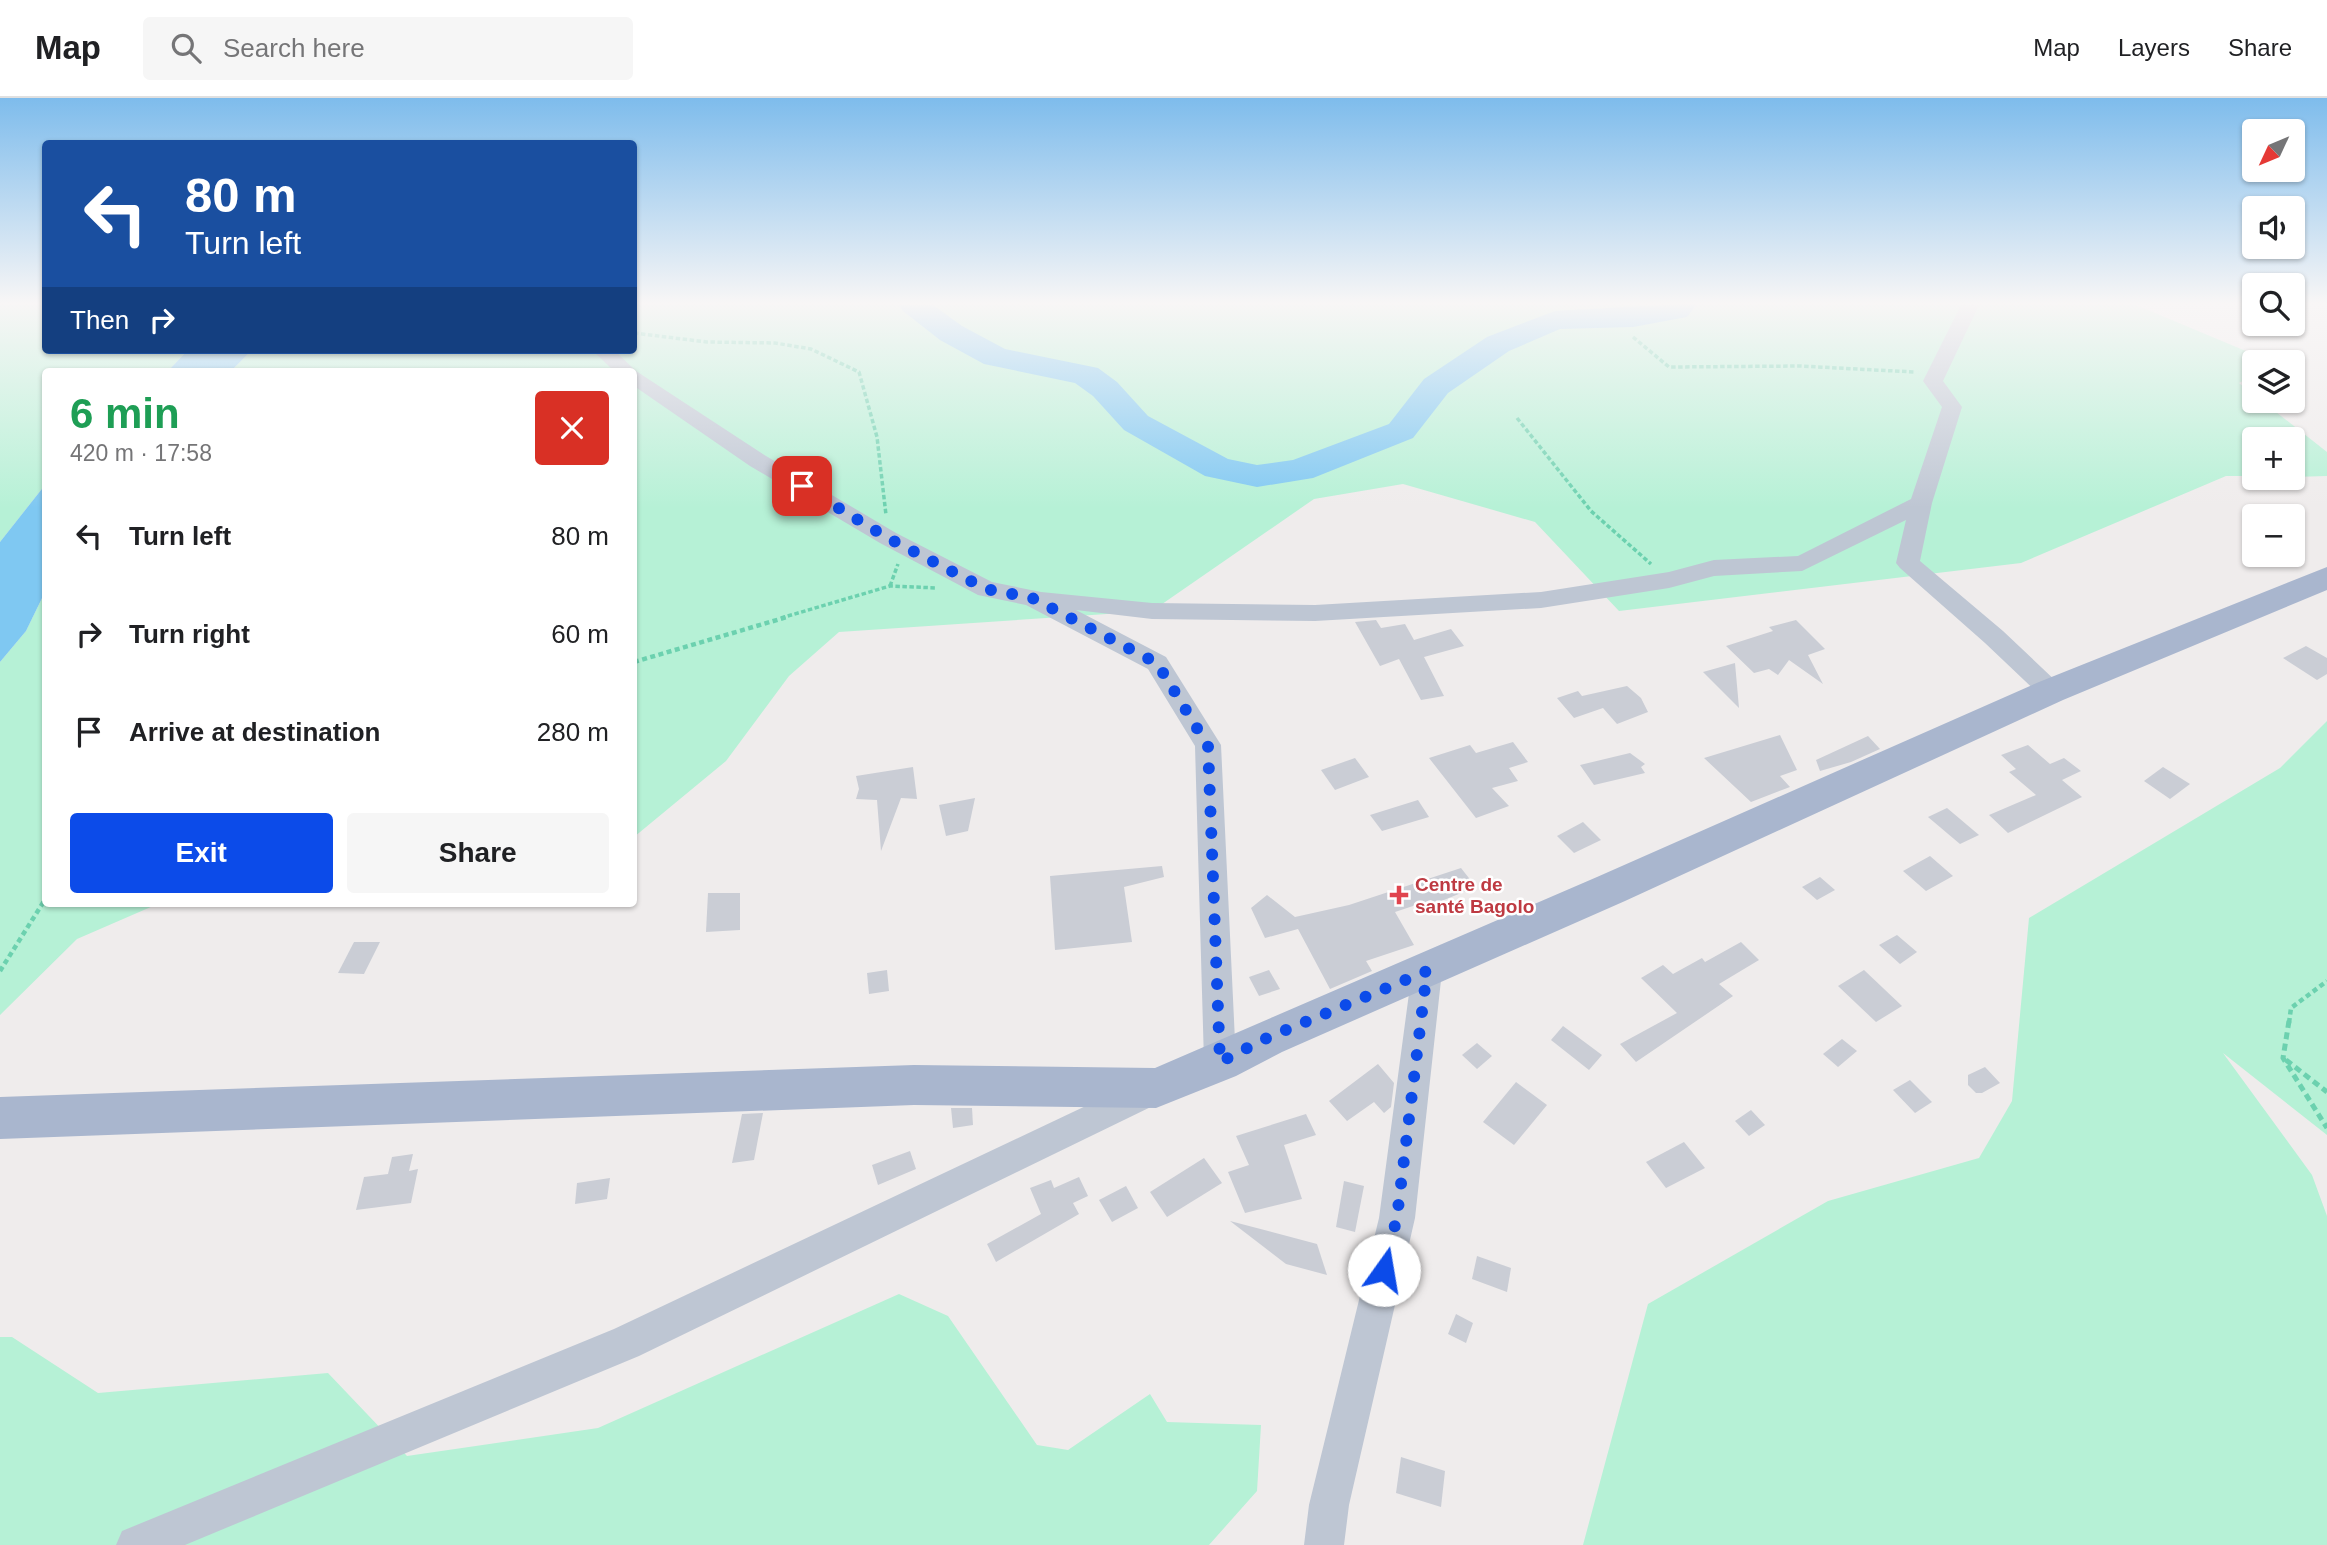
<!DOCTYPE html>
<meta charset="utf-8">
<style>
body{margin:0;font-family:Arial,sans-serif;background:#f6f6f6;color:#202124;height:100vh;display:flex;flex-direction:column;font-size:26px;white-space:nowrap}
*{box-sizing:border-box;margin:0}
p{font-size:23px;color:#757577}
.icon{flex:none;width:38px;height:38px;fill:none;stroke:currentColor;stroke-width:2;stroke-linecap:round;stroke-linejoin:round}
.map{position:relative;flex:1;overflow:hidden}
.sheet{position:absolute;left:42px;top:270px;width:595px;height:539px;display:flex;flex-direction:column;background:#fff;border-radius:7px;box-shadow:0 2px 5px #0004}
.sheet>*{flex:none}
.top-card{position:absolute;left:42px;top:42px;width:595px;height:214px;border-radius:7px;box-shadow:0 2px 5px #0004;background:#1a4fa0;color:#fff;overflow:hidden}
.needle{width:46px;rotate:226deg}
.fabs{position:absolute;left:2242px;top:21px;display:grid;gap:14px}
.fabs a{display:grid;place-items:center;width:63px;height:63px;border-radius:7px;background:#fff;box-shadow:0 2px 5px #0004;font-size:35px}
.pin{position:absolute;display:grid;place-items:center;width:60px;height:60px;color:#fff;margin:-30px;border-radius:14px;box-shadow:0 4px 10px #0006}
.me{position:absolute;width:77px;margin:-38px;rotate:13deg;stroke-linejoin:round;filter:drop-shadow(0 0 5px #0008)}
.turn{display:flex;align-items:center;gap:24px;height:147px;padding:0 28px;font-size:32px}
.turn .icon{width:91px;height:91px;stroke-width:2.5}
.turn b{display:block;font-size:49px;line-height:60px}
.then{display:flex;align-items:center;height:66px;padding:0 28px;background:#0003;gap:14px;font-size:26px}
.round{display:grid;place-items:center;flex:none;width:74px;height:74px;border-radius:7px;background:#f6f6f6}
.overview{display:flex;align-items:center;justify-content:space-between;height:119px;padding:0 28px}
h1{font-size:42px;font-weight:700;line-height:52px;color:#1e9e55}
.button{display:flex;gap:14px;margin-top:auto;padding:14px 28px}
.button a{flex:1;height:80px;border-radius:7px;background:#0c4be9;color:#fff;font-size:28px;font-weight:700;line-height:80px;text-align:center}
.button a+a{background:#f6f6f6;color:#202124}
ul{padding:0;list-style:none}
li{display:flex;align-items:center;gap:21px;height:98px;padding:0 28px}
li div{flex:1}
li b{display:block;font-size:26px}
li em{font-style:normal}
header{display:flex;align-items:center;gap:42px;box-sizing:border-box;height:98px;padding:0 35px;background:#fff;border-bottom:2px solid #e0e0e0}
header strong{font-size:33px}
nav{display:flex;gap:38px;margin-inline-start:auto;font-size:24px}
.search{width:490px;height:63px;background:#f6f6f6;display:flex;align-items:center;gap:18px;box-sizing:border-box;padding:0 24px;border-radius:7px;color:#757577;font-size:26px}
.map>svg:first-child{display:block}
.green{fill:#b6f1d6}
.water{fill:#7fc8f2}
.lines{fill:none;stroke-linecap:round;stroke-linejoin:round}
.river{fill:#7fc8f2;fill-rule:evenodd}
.building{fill:#cacdd5}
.path-far2{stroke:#6cd1af;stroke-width:3.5;stroke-dasharray:4.5 2.5;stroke-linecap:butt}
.path-far1{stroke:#6cd1af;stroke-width:4.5;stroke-dasharray:5 3.5;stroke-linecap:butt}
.path{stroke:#6cd1af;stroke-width:5;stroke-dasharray:7 4.5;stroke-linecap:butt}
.minor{fill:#bec6d3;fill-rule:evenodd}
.primary{fill:#a9b6ce;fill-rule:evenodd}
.route{stroke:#0c4be9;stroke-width:12;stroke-dasharray:0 21.6}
.health-dot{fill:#e0444e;stroke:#fff;stroke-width:2.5}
.labels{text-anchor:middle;stroke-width:5;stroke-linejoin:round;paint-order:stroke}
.health-label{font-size:19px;font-weight:bold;fill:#be3a42;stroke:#fff;text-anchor:start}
</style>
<header>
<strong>Map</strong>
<div class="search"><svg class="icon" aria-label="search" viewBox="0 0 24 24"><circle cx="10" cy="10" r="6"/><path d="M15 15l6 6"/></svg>Search here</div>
<nav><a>Map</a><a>Layers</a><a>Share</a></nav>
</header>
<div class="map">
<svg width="2327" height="1447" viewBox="0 0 2327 1447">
<rect width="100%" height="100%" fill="#efecec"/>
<g class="green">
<path d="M0,207H45L46,252H188L168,273H46L45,387L0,444Z"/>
<path d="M634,207H2136L2272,264H2254V277L2239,285L2254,297V303H2262L2327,354V378L2293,379L2292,341H2254V378H2226L2021,465L1619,513L1535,424L1403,386L1314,401L1152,513L839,534L789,578L726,663L634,739V273H231L252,252H634Z"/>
<path d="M45,494L46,805H160L77,841L0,917V564L26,533Z"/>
<path d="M2327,623V1037L2223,955L2312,1077L2327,1118V1447H1583L1648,1206L1828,1103L1979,1060L2012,1003L2029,820L2280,670Z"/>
<path d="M899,1196L948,1218L1037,1347L1068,1352L1150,1296L1167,1324L1261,1327L1257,1393L1209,1447H0V1239H12L98,1295L328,1275L407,1358L598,1330Z"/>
</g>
<g class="water">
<path d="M188,252H252L231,273H168Z"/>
<path d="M45,387V494L26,533L0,564V444Z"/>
</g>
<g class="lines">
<path class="river" d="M899,207H933L962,228L1005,251L1098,270L1117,284L1148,318L1228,361L1257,367L1293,362L1389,326L1424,281L1487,239L1555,213C1602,211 1649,206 1696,207L1687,219L1633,229L1560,231L1509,253L1448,295L1413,340L1313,380L1257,389L1205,378L1124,332L1093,298L1075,285L984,266L940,242L903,213Z"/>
</g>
<g class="building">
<path d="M1376,522L1381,530L1405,526L1414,542L1451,531L1464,548L1424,559L1444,598L1421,602L1399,561L1380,568L1355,524Z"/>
<path d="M1796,522L1825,551L1808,557L1823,586L1789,562L1778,577L1769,571L1754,575L1726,548L1773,533L1769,529Z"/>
<path d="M2306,548L2327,560V576L2317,582L2283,560Z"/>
<path d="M1735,565L1739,610L1703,574Z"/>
<path d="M1627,588L1641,600L1648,614L1617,626L1603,610L1574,620L1557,600L1578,593L1582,598Z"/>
<path d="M1780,637L1797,672L1780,678L1790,689L1751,704L1704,660Z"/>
<path d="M1868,638L1880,651L1851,664L1820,673L1816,662Z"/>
<path d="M1513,644L1528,664L1509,670L1518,683L1492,690L1509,708L1476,720L1429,660L1470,647L1476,655Z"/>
<path d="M2028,647L2050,666L2064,660L2081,673L2062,682L2082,699L2008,735L1989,717L2036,697L2009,674L2016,671L2001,657Z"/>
<path d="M1630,655L1645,666L1641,669L1645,675L1594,687L1580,667Z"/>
<path d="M1355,660L1369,679L1335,692L1321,672Z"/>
<path d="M913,669L917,701L901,700L881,753L877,702L856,701L859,691L856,678Z"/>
<path d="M2163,669L2190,686L2170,701L2144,683Z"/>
<path d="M975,700L968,733L946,738L939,707Z"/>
<path d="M1418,702L1429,719L1382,733L1370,717Z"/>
<path d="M1947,710L1979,737L1960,746L1928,719Z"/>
<path d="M1583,724L1601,742L1574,755L1557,738Z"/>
<path d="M1930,758L1953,778L1926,793L1903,773Z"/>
<path d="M1162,768L1164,779L1124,789L1132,844L1055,852L1050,778Z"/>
<path d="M1461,770L1476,789L1434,806L1431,802L1395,814L1414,847L1366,863L1372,873L1330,891L1298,831L1265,840L1251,810L1267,797L1295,819L1349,807Z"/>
<path d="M1820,779L1835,792L1817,802L1802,789Z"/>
<path d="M708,795H740V832L706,834Z"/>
<path d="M1897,837L1917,854L1900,866L1879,847Z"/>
<path d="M354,844H380L364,876L338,875Z"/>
<path d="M1741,844L1759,862L1719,886L1733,898L1636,964L1620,946L1677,915L1641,880L1663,867L1673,876L1702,860L1705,864Z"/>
<path d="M887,872L889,893L869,896L867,875Z"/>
<path d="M1269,872L1280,891L1259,898L1249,879Z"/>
<path d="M1864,872L1902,908L1876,924L1838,888Z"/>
<path d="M1563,928L1602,957L1589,972L1551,942Z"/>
<path d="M1842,941L1857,953L1838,969L1823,956Z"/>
<path d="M1477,945L1492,958L1477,971L1462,957Z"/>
<path d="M1378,966L1394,985L1391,1009L1384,1015L1374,1004L1347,1023L1329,1003Z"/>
<path d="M1985,969L2000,985L1982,995H1976L1968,987V977Z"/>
<path d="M1910,982L1932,1004L1915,1015L1893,992Z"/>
<path d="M1516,984L1547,1007L1514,1047L1483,1024Z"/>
<path d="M951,1010H972L973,1027L953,1030Z"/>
<path d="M1751,1012L1765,1027L1749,1038L1735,1023Z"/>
<path d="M763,1015L754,1062L732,1065L742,1016Z"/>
<path d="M1306,1016L1316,1037L1284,1047L1302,1101L1245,1115L1228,1074L1249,1067L1236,1038Z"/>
<path d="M1684,1044L1705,1070L1666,1090L1646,1064Z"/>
<path d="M910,1053L916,1071L878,1087L872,1067Z"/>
<path d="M413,1056L409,1073L418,1071L411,1105L356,1112L364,1079L388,1076L392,1059Z"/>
<path d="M1204,1060L1222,1085L1167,1119L1150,1094Z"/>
<path d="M1079,1079L1088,1098L1073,1105L1079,1116L996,1164L987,1146L1041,1116L1030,1090L1051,1082L1054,1090Z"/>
<path d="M610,1080L607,1101L575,1106L577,1085Z"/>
<path d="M1344,1083L1364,1088L1355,1134L1336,1129Z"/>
<path d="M1126,1088L1138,1110L1112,1124L1099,1102Z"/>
<path d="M1230,1123L1317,1146L1327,1177L1286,1166Z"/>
<path d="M1477,1158L1511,1170L1507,1194L1472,1181Z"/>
<path d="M1456,1216L1473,1225L1466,1245L1448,1236Z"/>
<path d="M1401,1359L1445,1373L1441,1409L1396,1395Z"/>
</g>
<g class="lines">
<g class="path-far2">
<path d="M634,235L707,244L775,245L811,251L859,274L877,339L886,417"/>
<path d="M1633,239L1669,269L1800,268L1914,274"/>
<path d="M1517,320L1591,413L1651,466"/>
<path d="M890,488L898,466"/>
<path d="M781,520L890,488L937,490"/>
</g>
<g class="path-far1">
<path d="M634,564L787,519"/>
<path d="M0,873L46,800"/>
<path d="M2289,925L2291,910L2327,883"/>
</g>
<g class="path">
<path d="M2289,923L2283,960L2327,1030"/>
<path d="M2286,962L2327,994"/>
</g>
<g class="minor">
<path d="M1961,207H1979L1943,283L1962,309L1932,405L1920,463L2003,533L2060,587L2064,593L2060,599L2051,602L2042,599L1985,545L1900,470L1896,465L1906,422L1802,473L1714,478L1669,490L1541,510L1315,523L1152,521L1076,512L1166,559L1221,647L1236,964L1231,974L1220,978L1209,974L1204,964L1195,648L1148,571L1026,507L978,497L880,445L750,368L634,288V273H614L592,252H614L636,273L766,358L896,435L992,484L1041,494L1152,505L1315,507L1541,494L1669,474L1714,462L1798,458L1911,401L1942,309L1923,283Z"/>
<path d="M1427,860L1438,864L1442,873L1415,1120L1349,1407L1344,1447H1304L1309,1407L1379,1120L1412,873L1416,864Z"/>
<path d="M1149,978L1161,982L1165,993L1161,1004L639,1258L185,1447H116L122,1433L614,1231Z"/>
</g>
<path class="primary" d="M2327,469V492L2063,602L1625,803L1282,954L1236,978L1156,1010L914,1007L0,1041V999L914,967L1155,970L1597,779L2039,584Z"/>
</g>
<linearGradient id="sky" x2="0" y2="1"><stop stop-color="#7ebcec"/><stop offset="0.5" stop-color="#f8f6f6"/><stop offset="1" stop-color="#f8f6f6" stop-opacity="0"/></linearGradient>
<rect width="2327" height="410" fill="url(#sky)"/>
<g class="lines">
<path class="route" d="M802,388L888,440L986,491L1032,500L1157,565L1208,648L1220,964L1267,940L1427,873L1397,1119L1384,1172"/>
</g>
<path class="health-dot" d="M1395.5 786.5h7v7h7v7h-7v7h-7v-7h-7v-7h7z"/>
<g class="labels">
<g class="health-label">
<text x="1415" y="793">Centre de<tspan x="1415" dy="22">santé Bagolo</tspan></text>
</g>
</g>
</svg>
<div class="fabs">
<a><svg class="needle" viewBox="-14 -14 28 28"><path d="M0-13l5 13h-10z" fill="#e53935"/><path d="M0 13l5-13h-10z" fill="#757577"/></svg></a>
<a><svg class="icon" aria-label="sound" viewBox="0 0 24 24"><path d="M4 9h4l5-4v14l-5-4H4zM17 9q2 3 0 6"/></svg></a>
<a><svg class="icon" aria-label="search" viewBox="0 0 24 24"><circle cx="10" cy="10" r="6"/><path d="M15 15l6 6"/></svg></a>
<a><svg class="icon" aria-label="layers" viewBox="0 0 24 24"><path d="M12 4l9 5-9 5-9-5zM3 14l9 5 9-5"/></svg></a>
<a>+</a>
<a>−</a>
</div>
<div class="pin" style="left:802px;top:388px;background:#d93025"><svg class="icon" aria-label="arrive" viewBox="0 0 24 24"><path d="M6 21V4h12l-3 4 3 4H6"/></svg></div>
<svg class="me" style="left:1384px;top:1172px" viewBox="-20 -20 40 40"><circle r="19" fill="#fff"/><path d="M0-13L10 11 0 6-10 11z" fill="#0c4be9"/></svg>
<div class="top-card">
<div class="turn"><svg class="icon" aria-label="left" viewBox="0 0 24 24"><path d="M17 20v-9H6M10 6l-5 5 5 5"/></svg><div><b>80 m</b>Turn left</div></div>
<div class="then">Then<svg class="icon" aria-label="right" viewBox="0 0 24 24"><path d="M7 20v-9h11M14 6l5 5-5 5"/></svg></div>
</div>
<section class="sheet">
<div class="overview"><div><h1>6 min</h1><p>420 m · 17:58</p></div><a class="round" style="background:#d93025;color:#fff"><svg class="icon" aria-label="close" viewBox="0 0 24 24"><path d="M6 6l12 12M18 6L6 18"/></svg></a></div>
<ul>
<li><svg class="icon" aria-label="left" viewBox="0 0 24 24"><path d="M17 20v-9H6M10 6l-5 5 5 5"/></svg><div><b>Turn left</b></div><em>80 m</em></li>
<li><svg class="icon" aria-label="right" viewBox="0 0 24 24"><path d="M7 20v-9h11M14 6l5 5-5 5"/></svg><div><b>Turn right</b></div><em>60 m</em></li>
<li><svg class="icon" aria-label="arrive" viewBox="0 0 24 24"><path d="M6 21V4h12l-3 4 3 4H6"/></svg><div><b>Arrive at destination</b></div><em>280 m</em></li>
</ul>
<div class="button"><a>Exit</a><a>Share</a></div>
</section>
</div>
